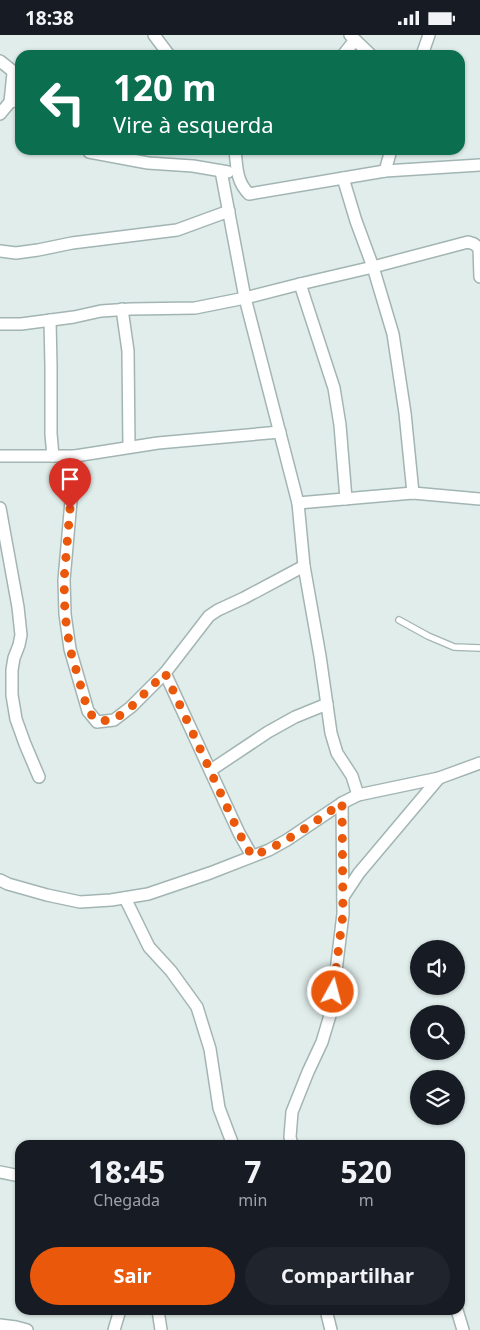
<!DOCTYPE html>
<html lang="pt">
<meta charset="utf-8">
<style>
body{margin:0;font-family:"Noto Sans",sans-serif;background:#20242c;color:#f1f3f6;height:100vh;display:flex;flex-direction:column;font-size:19px;white-space:nowrap}
*{box-sizing:border-box;margin:0}
p{font-size:16px;color:#9ea1a6}
.icon{flex:none;width:28px;height:28px;fill:none;stroke:currentColor;stroke-width:2;stroke-linecap:round;stroke-linejoin:round}
.map{position:relative;flex:1;overflow:hidden}
.side{position:absolute;left:15px;top:1105px;width:450px;height:175px;display:flex;flex-direction:column;background:#171b24;border-radius:15px;box-shadow:0 1px 4px #0004}
.side>*{flex:none}
.hud{position:absolute;left:15px;top:15px;width:450px;height:105px;border-radius:15px;box-shadow:0 1px 4px #0004;background:#0b6e4f;color:#fff;overflow:hidden}
.tools{position:absolute;left:410px;top:905px;display:grid;gap:10px}
.tools a{display:grid;place-items:center;width:55px;height:55px;border-radius:50%;background:#171b24;box-shadow:0 1px 4px #0004;font-size:25px}
.pin{position:absolute;display:grid;place-items:center;width:42px;height:42px;color:#fff;margin:-51px -21px;border-radius:50% 50% 50% 0;rotate:-45deg;box-shadow:0 0 5px #0007}
.pin .icon{rotate:45deg}
.me{position:absolute;width:55px;margin:-28px;rotate:7deg;stroke-linejoin:round;filter:drop-shadow(0 0 4px #0008)}
.turn{display:flex;align-items:center;gap:18px;height:105px;padding:0 15px;font-size:22px}
.turn .icon{width:65px;height:65px;stroke-width:2.5}
.turn b{display:block;font-size:35px;line-height:42px}
.eta{display:flex;justify-content:space-evenly;align-items:center;height:85px;text-align:center}
.eta b{font-size:30px;font-weight:700;line-height:35px}
.primary-button{display:flex;gap:10px;margin-top:auto;padding:10px 15px}
.primary-button a{flex:1;height:58px;border-radius:30px;background:#ea580c;color:#fff;font-size:20px;font-weight:700;line-height:58px;text-align:center}
.primary-button a+a{background:#20242c;color:#f1f3f6}
.status{display:flex;justify-content:space-between;align-items:center;height:35px;padding:0 25px;background:#171b24;direction:ltr}
.status svg{height:14px;fill:currentColor}
.map>svg:first-child{display:block}
.lines{fill:none;stroke-linecap:round;stroke-linejoin:round}
.lane-casing{stroke:#a2b5b3;stroke-width:8}
.street-casing{stroke:#a2b5b3;stroke-width:14}
.lane{stroke:#fff;stroke-width:5.5}
.street{stroke:#fff;stroke-width:11}
.route{stroke:#ea580c;stroke-width:9;stroke-dasharray:0 16.2}
</style>
<div class="status"><b>18:38</b><svg viewBox="0 0 49 12"><path d="M0 12V9h3v3zM5 12V6h3v6zM10 12V3h3v9zM15 12V0h3v12zM26 1h20v11H26zM47 4h2v5h-2z"/></svg></div>
<div class="map">
<svg width="480" height="1295" viewBox="0 0 480 1295">
<rect width="100%" height="100%" fill="#e0edea"/>
<g class="lines">
<g class="lane-casing">
<path id="lane" d="M399,585L428,601L454,612L480,613"/>
</g>
<g class="street-casing">
<g id="street">
<path d="M154,0L169,20"/>
<path d="M350,0L371,20"/>
<path d="M343,20L355,5"/>
<path d="M422,20L429,0"/>
<path d="M0,26L19,41"/>
<path d="M10,67L13,38"/>
<path d="M0,79L10,67L20,65"/>
<path d="M235,115C237,132 236,146 249,159L385,136L480,130"/>
<path d="M89,117L148,128L193,131L228,137"/>
<path d="M221,136L245,263L298,468L304,531L320,621L331,698L337,718L352,741L358,760"/>
<path d="M385,136L391,115"/>
<path d="M343,143L356,186L373,232L393,299L405,378L413,458"/>
<path d="M0,216L16,218L38,215L72,208L177,195L229,176"/>
<path d="M300,249L334,353L340,390L346,464"/>
<path d="M122,274L128,316L129,412"/>
<path d="M50,285L51,331V399L53,421"/>
<path d="M0,289H21L74,282L101,276L131,274L195,273L245,263L300,249L373,232L468,207L474,209L479,213L480,242"/>
<path d="M0,421H75L158,408L280,397"/>
<path d="M75,421L64,545L65,579L70,614L88,676L97,687L114,685L131,672L165,638L209,581L218,575L244,563L304,531"/>
<path d="M298,468L413,458L480,464"/>
<path d="M0,473L18,572L21,600L19,610L14,623L12,635V660L16,684L25,709L39,742"/>
<path d="M165,638L239,798L252,821"/>
<path d="M211,735L268,697L295,682L327,669"/>
<path d="M0,845L8,849L47,860L80,867L111,865L148,859L210,838L269,815L287,805L342,768L358,760L439,743L480,728"/>
<path d="M343,862L359,838L439,743"/>
<path d="M125,863L149,912L171,936L197,972L210,1014L219,1073L233,1110"/>
<path d="M292,1110L290,1102L292,1077L308,1037L322,1007L331,977L343,879L342,768"/>
<path d="M0,1137L20,1141"/>
<path d="M158,1275L161,1295"/>
<path d="M326,1275L331,1295"/>
<path d="M457,1275L463,1295"/>
<path d="M0,1290L16,1292L27,1295"/>
<path d="M114,1295L120,1275"/>
</g>
</g>
<use href="#lane" class="lane"/>
<use href="#street" class="street"/>
</g>
<g class="lines">
<path class="route" d="M70,474L64,545L65,580L70,614L88,676L97,686L114,685L131,672L165,638L239,798L252,821C285,809 313,788 342,768L343,879L333,957"/>
</g>
</svg>
<div class="tools">
<a><svg class="icon" aria-label="sound" viewBox="0 0 24 24"><path d="M4 9h4l5-4v14l-5-4H4zM17 9q2 3 0 6"/></svg></a>
<a><svg class="icon" aria-label="search" viewBox="0 0 24 24"><circle cx="10" cy="10" r="6"/><path d="M15 15l6 6"/></svg></a>
<a><svg class="icon" aria-label="layers" viewBox="0 0 24 24"><path d="M12 4l9 5-9 5-9-5zM3 14l9 5 9-5"/></svg></a>
</div>
<div class="pin" style="left:70px;top:474px;background:#d93025"><svg class="icon" aria-label="arrive" viewBox="0 0 24 24"><path d="M6 21V4h12l-3 4 3 4H6"/></svg></div>
<svg class="me" style="left:333px;top:957px" viewBox="-20 -20 40 40"><circle r="17" fill="#ea580c" stroke="#fff" stroke-width="3"/><path d="M0-11L8 9 0 5-8 9z" fill="#fff"/></svg>
<div class="hud">
<div class="turn"><svg class="icon" aria-label="left" viewBox="0 0 24 24"><path d="M17 20v-9H6M10 6l-5 5 5 5"/></svg><div><b>120 m</b>Vire à esquerda</div></div>
</div>
<section class="side">
<div class="eta">
<div><b>18:45</b><p>Chegada</p></div>
<div><b>7</b><p>min</p></div>
<div><b>520</b><p>m</p></div>
</div>
<div class="primary-button"><a>Sair</a><a>Compartilhar</a></div>
</section>
</div>
